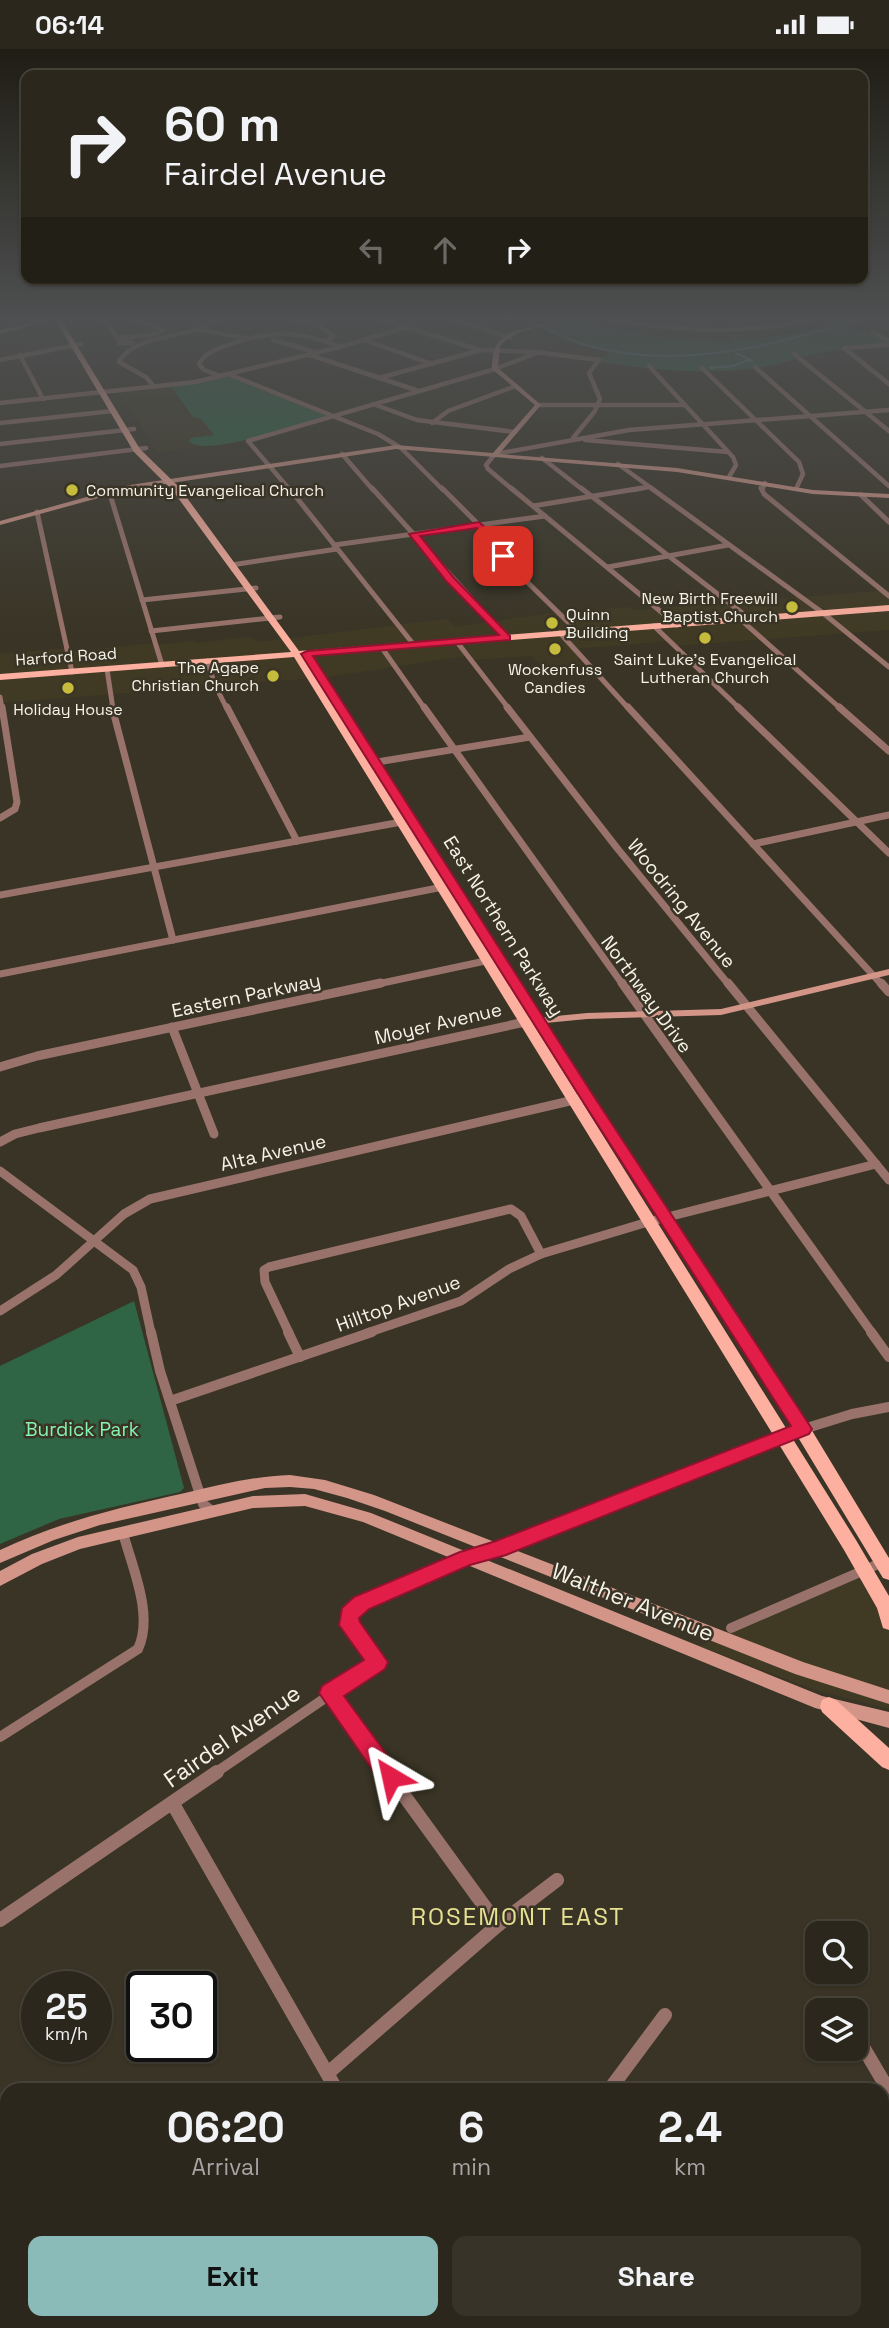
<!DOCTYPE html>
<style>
body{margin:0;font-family:"Space Grotesk",sans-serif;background:#373329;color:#f1f3f6;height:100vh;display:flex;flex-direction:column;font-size:26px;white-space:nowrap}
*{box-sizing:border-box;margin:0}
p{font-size:23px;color:#a6a5a3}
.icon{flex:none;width:38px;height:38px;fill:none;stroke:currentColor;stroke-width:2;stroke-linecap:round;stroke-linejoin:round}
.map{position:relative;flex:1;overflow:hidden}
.details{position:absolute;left:0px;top:2034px;width:889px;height:247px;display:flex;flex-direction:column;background:#2b271c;border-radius:21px 21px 0 0;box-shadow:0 2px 5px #0004,0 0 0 2px #47443b}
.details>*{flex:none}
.top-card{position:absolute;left:21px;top:21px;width:847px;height:214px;border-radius:14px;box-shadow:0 2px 5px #0004,0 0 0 2px #47443b;background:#2b271c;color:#f1f3f6;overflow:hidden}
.controls{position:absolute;left:805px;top:1872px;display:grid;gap:14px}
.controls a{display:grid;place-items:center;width:63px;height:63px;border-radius:14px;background:#2b271c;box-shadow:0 2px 5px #0004,0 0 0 2px #47443b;font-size:35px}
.speed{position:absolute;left:21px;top:1922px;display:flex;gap:14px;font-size:35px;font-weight:700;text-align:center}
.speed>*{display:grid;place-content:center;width:91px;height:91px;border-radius:50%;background:#2b271c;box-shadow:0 2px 5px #0004,0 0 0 2px #47443b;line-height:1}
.speed small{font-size:18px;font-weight:400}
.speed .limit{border:4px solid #111;border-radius:10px;background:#fff;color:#111}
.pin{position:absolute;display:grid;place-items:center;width:60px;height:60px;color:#fff;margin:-30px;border-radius:14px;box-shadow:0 4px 10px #0006}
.me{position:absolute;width:77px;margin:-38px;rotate:324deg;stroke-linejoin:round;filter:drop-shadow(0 0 5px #0008)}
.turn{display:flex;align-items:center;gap:24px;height:147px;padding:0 28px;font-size:32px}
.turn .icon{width:91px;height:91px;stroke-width:2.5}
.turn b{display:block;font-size:49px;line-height:60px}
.lanes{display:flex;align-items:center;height:66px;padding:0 28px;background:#0003;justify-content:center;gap:35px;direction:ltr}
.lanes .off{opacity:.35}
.eta{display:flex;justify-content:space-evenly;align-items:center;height:119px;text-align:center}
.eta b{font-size:42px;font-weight:700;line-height:49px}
.primary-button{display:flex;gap:14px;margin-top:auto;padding:14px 28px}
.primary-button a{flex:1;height:80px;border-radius:14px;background:#8bbbb9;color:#111;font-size:28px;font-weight:700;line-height:80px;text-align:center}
.primary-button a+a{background:#373329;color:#f1f3f6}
.status{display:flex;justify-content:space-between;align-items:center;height:49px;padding:0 35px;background:#2b271c;direction:ltr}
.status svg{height:19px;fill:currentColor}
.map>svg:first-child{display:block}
.built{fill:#403a24}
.green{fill:#2f6545}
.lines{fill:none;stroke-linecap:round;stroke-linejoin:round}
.stream{stroke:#628f94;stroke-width:2}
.street-far5{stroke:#99736b;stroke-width:4.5}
.street-far4{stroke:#99736b;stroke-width:5}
.street-far3{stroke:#99736b;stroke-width:7}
.street-far2{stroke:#99736b;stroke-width:9}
.street-far1{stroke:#99736b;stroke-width:10}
.street{stroke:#99736b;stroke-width:14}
.secondary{fill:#d29588;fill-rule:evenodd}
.primary{fill:#fdb09f;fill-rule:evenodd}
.route{fill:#e11d48;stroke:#92132f;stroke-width:2}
.poi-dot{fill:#c6bc3c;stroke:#393425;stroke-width:2.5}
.labels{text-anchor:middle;stroke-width:5;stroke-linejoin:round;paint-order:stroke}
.far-poi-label{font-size:16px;fill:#f5f2e8;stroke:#393425}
.far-street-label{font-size:16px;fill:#f5f2e8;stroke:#393425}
.street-label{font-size:19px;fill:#f5f2e8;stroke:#393425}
.park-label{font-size:19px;fill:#84f4b0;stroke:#393425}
.near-street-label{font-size:23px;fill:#f5f2e8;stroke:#393425}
.near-neighbourhood-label{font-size:24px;letter-spacing:2px;fill:#e7e192;stroke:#393425}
</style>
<div class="status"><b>06:14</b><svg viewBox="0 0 49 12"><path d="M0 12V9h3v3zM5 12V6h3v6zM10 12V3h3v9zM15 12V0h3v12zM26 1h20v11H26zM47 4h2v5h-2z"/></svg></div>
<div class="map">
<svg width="889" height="2279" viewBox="0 0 889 2279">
<rect width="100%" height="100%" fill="#393425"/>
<g class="built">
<path d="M377,267H495L531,278L499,290L492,299H481Z"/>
<path d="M60,268L77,295L0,311V283Z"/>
<path d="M541,280L577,295L612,302L597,312L567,307L503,303L513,290Z"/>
<path d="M198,334L238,393L157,403L119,343Z"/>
<path d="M889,541V581L675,597L669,592L575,600L582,609L578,610L588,621L550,627L532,607L470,611L466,607L328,628L0,654V605L66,599L68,603L155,594L156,596L194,592L196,594L250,588L257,593L447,570L455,578L557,563L561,566L591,564L590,561L629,558L633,561Z"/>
<path d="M864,1523L889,1580V1660L815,1641L700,1597Z"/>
</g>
<g class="green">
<path d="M855,267H872L842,279C859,281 875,283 887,294L840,297L843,301C815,302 791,313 764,318C713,327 648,321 597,312L611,302L568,293L541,280L568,272L665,288L725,292L731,291L728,285H739L744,291L804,283Z"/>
<path d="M227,327L327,367C304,373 205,410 189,392L191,389L214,386L201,370L193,368L171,337Z"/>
<path d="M134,1252L184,1439L180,1443L59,1470L0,1495V1317Z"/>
</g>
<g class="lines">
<g class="stream">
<path d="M521,267C544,278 564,290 589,297C662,317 744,304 815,283C833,278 850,275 866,267"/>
<path d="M736,304L752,312"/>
<path d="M710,319L733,317L749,311"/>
</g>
<g class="street-far5">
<path d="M106,267L104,270L120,293"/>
<path d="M287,267L319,277L334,287L326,292"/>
<path d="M371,267L480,301"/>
<path d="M447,267L510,289"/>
<path d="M547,267L563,271"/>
<path d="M643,267H740"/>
<path d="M607,271C681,281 750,288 822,267"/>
<path d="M197,280L245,289"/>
<path d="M873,283L889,292"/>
<path d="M117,289L151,286L164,281L128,267"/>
<path d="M273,291L315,303"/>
<path d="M364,291L432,315"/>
<path d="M126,292L133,294H119Z"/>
<path d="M844,299L889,335"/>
<path d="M844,299L889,296"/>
<path d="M794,305L889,382"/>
<path d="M20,306L43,350"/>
<path d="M310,306L416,341"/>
<path d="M0,311L81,295"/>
<path d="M119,312C135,288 173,289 197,280C206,277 215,271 223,267"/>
<path d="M119,313L146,328L154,338"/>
<path d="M649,317L733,408L736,416L729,428"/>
<path d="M755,318L889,437"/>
<path d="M702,319L799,413L803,425L796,440"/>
<path d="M228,325L378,385L401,399L443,441"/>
<path d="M218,326L204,321L199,315C206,302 218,300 231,295C274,280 296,282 339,297"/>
<path d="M379,329L481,301L535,303L599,311"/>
<path d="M0,354L195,333L340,298L407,278"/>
<path d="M373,355L417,371L515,383"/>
<path d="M538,356H683"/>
<path d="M0,374L113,362"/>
<path d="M432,374L448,362L516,337"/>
<path d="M573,389L595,362L600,350L589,324L599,311"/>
<path d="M585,391L728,403"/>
<path d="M0,395L134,380"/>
<path d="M342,405L373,441"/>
<path d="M542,409L583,441"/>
<path d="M618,415L654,441"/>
<path d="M0,417L146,399"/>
<path d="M290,441L248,392L495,320L539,303"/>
<path d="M513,441L488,420L486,416L495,405L629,381L889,361"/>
<path d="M632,441L649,438"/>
<path d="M762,441L765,434"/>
</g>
<g class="street-far4">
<path d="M289,439L414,596"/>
<path d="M372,439L507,589"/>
<path d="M442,439L491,488L509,515L578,583"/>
<path d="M511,439L677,576"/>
<path d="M581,439L750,570"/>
<path d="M651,439L823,564L889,618"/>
<path d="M761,439L764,445L889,547"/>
<path d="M109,442L162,616"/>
<path d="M861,446L889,473"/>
<path d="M533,457L642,439"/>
<path d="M37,463L72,623"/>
<path d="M334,496L545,467"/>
<path d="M231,516L337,500"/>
<path d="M608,518L728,496"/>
<path d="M142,551L256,539"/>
<path d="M740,570L841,660"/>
<path d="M654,577L740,660"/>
<path d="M151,582L280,568"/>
<path d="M560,584L629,660"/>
<path d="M457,593L509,660"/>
<path d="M382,599L425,660"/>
<path d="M207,612L215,636L227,660"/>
<path d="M107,620L113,660"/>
<path d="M0,648L2,660"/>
</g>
<g class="street-far3">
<path d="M112,658L173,891"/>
<path d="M227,658L297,792"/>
<path d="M424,658L623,936"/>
<path d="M507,658L617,799L729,936"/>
<path d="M628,658L882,936"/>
<path d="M738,658L889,804"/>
<path d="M839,658L889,702"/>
<path d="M365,715L530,688"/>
<path d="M0,769L15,760L17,753L2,658"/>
<path d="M753,795L889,766"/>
<path d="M0,846L407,772"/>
<path d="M0,925L448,837"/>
<path d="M373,936L490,911"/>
</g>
<g class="street-far2">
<path d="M622,934L872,1284"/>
<path d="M728,934L889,1131"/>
<path d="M881,934L889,943"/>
<path d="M172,978L214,1085"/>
<path d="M0,1018L37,1007L381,934"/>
<path d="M0,1093L15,1085L39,1079L525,973"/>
<path d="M0,1122L133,1221L141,1238L151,1284"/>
<path d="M0,1262L56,1226L124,1165L150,1150L587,1048"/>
<path d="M289,1284L265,1233L264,1221L269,1218L511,1160L521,1167L541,1205"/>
<path d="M367,1284L461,1252L509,1220L541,1205L648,1173L876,1115"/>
</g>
<g class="street-far1">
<path d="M151,1283L160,1322L203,1455L212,1462"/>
<path d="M288,1283L300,1308"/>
<path d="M871,1283L889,1308"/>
<path d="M170,1352L372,1283"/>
<path d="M731,1579L883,1513"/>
<path d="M330,1644L388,1724"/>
<path d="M0,1688L138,1600C154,1566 132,1518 123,1484"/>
<path d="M215,1724L378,1613L350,1576L349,1565L362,1554L467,1508L499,1500L781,1387L852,1365L889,1358"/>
</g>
<g class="street">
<path d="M387,1723L498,1876"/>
<path d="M173,1755L336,2040"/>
<path d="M0,1871L217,1723"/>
<path d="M840,1959L842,1962"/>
<path d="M856,1986L889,2042"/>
<path d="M328,2024L498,1876L557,1831"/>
<path d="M610,2040L665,1966"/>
<path d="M882,2135L889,2128"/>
<path d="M0,2241L7,2238"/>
<path d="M472,2273L477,2279"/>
<path d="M439,2279L443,2273"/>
<path d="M788,2279L791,2273"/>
</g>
<g class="secondary">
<path d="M58,267H66L0,285V281Z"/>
<path d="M577,267H585C558,278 522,274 500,297L498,319L541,356L499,405L677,419L813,441L889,445V449L813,445L677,423L396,400L131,440L0,476V472L130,436L396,396L493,404L535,356L492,320C492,301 495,292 512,283Z"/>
<path d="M889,920V926L721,966L587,970L525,976L520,973L525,970L587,964L721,960Z"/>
<path d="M290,1426L325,1431L374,1446L803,1613L889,1641V1655L795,1625L385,1462L347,1449L314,1440L290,1438L265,1439L100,1476L54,1491L0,1514V1501C59,1473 121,1458 185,1444C219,1436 254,1427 290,1426Z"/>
<path d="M305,1445L371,1464L822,1647L889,1663V1679L815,1659L363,1473L305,1457L253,1459L80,1500L42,1515L0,1537V1522L32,1505L78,1488L253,1447Z"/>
<path d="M0,2092L7,2095V2145L0,2142Z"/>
<path d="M28,2273H50L52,2279H30Z"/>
</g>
<g class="primary">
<path d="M53,267H59L140,400L179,438L299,602L889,556V562L303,607L856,1491L889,1547V1581L883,1579L877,1559L844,1501L294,608L0,631V625L291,603L173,442L134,403Z"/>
<path d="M379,715L384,718L593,1047L808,1375L889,1509V1531L883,1529L796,1385L580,1048L374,718Z"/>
<path d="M829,1648L836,1651L889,1699V1721L882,1718L822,1663L820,1657L822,1651Z"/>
</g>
</g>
<linearGradient id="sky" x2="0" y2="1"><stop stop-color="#1f1d14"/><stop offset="0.46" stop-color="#4e5051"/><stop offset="1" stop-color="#4e5051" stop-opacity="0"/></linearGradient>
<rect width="889" height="586" fill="url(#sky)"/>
<path class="route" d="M479,473L498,490L506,509H500L491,494L477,479L420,487L454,529L510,587V591L313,607L593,1046L812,1380L809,1385L506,1506L470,1516L369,1560L359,1569L360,1573L388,1613L385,1620L344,1647L398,1721L402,1728L398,1736L391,1739L383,1736L319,1644L322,1637L364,1611L339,1576L342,1559L354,1548L460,1503L496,1492L791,1377L580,1048L301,605L307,602L499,586L447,533L409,485Z"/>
<g class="poi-dot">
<circle cx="72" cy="441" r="7"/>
<circle cx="792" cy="558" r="7"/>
<circle cx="552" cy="574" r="7"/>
<circle cx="705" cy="589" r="7"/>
<circle cx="555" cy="600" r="7"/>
<circle cx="273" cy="627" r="7"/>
<circle cx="68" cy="639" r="7"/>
</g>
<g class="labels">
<g class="far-poi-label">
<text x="86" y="447" text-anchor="start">Community Evangelical Church</text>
<text x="778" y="555" text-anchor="end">New Birth Freewill<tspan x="778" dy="18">Baptist Church</tspan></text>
<text x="566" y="571" text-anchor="start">Quinn<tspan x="566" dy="18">Building</tspan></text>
<text x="705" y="616">Saint Luke's Evangelical<tspan x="705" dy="18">Lutheran Church</tspan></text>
<text x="259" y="624" text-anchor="end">The Agape<tspan x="259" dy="18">Christian Church</tspan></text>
<text x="555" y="626">Wockenfuss<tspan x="555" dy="18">Candies</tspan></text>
<text x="68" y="666">Holiday House</text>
</g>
<g class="far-street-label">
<text transform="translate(66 607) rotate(-4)" y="6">Harford Road</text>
</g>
<g class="street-label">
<text transform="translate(682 854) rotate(51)" y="7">Woodring Avenue</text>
<text transform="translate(504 877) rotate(58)" y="7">East Northern Parkway</text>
<text transform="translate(647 945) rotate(54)" y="7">Northway Drive</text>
<text transform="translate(246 946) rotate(-12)" y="7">Eastern Parkway</text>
<text transform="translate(438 974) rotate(-13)" y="7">Moyer Avenue</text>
<text transform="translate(273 1103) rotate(-13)" y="7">Alta Avenue</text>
<text transform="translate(398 1254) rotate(-20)" y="7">Hilltop Avenue</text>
</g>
<g class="park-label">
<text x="82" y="1387">Burdick Park</text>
</g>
<g class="near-street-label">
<text transform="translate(633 1553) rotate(22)" y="8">Walther Avenue</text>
<text transform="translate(232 1687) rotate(-35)" y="8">Fairdel Avenue</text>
</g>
<g class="near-neighbourhood-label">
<text x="518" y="1876">ROSEMONT EAST</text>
</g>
</g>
</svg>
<div class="controls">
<a><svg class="icon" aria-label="search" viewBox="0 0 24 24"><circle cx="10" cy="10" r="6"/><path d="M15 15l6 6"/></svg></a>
<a><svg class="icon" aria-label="layers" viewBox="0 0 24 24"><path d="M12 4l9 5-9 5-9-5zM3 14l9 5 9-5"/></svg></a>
</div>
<div class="speed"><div>25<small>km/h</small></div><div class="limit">30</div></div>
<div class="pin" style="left:503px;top:507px;background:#d93025"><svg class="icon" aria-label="arrive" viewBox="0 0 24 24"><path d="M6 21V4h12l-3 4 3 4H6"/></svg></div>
<svg class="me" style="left:391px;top:1728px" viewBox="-20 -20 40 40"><path d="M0-17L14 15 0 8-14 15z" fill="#e11d48" stroke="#fff" stroke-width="4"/></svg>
<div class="top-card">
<div class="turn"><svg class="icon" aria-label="right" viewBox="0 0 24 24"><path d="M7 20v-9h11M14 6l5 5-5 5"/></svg><div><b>60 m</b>Fairdel Avenue</div></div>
<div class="lanes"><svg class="icon off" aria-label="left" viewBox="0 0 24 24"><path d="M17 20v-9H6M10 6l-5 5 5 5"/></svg><svg class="icon off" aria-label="ahead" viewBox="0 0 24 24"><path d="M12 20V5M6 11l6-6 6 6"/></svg><svg class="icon" aria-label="right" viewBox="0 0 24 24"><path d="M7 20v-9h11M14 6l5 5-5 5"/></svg></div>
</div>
<section class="details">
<div class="eta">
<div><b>06:20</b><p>Arrival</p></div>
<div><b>6</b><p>min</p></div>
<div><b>2.4</b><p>km</p></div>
</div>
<div class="primary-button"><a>Exit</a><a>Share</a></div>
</section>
</div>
